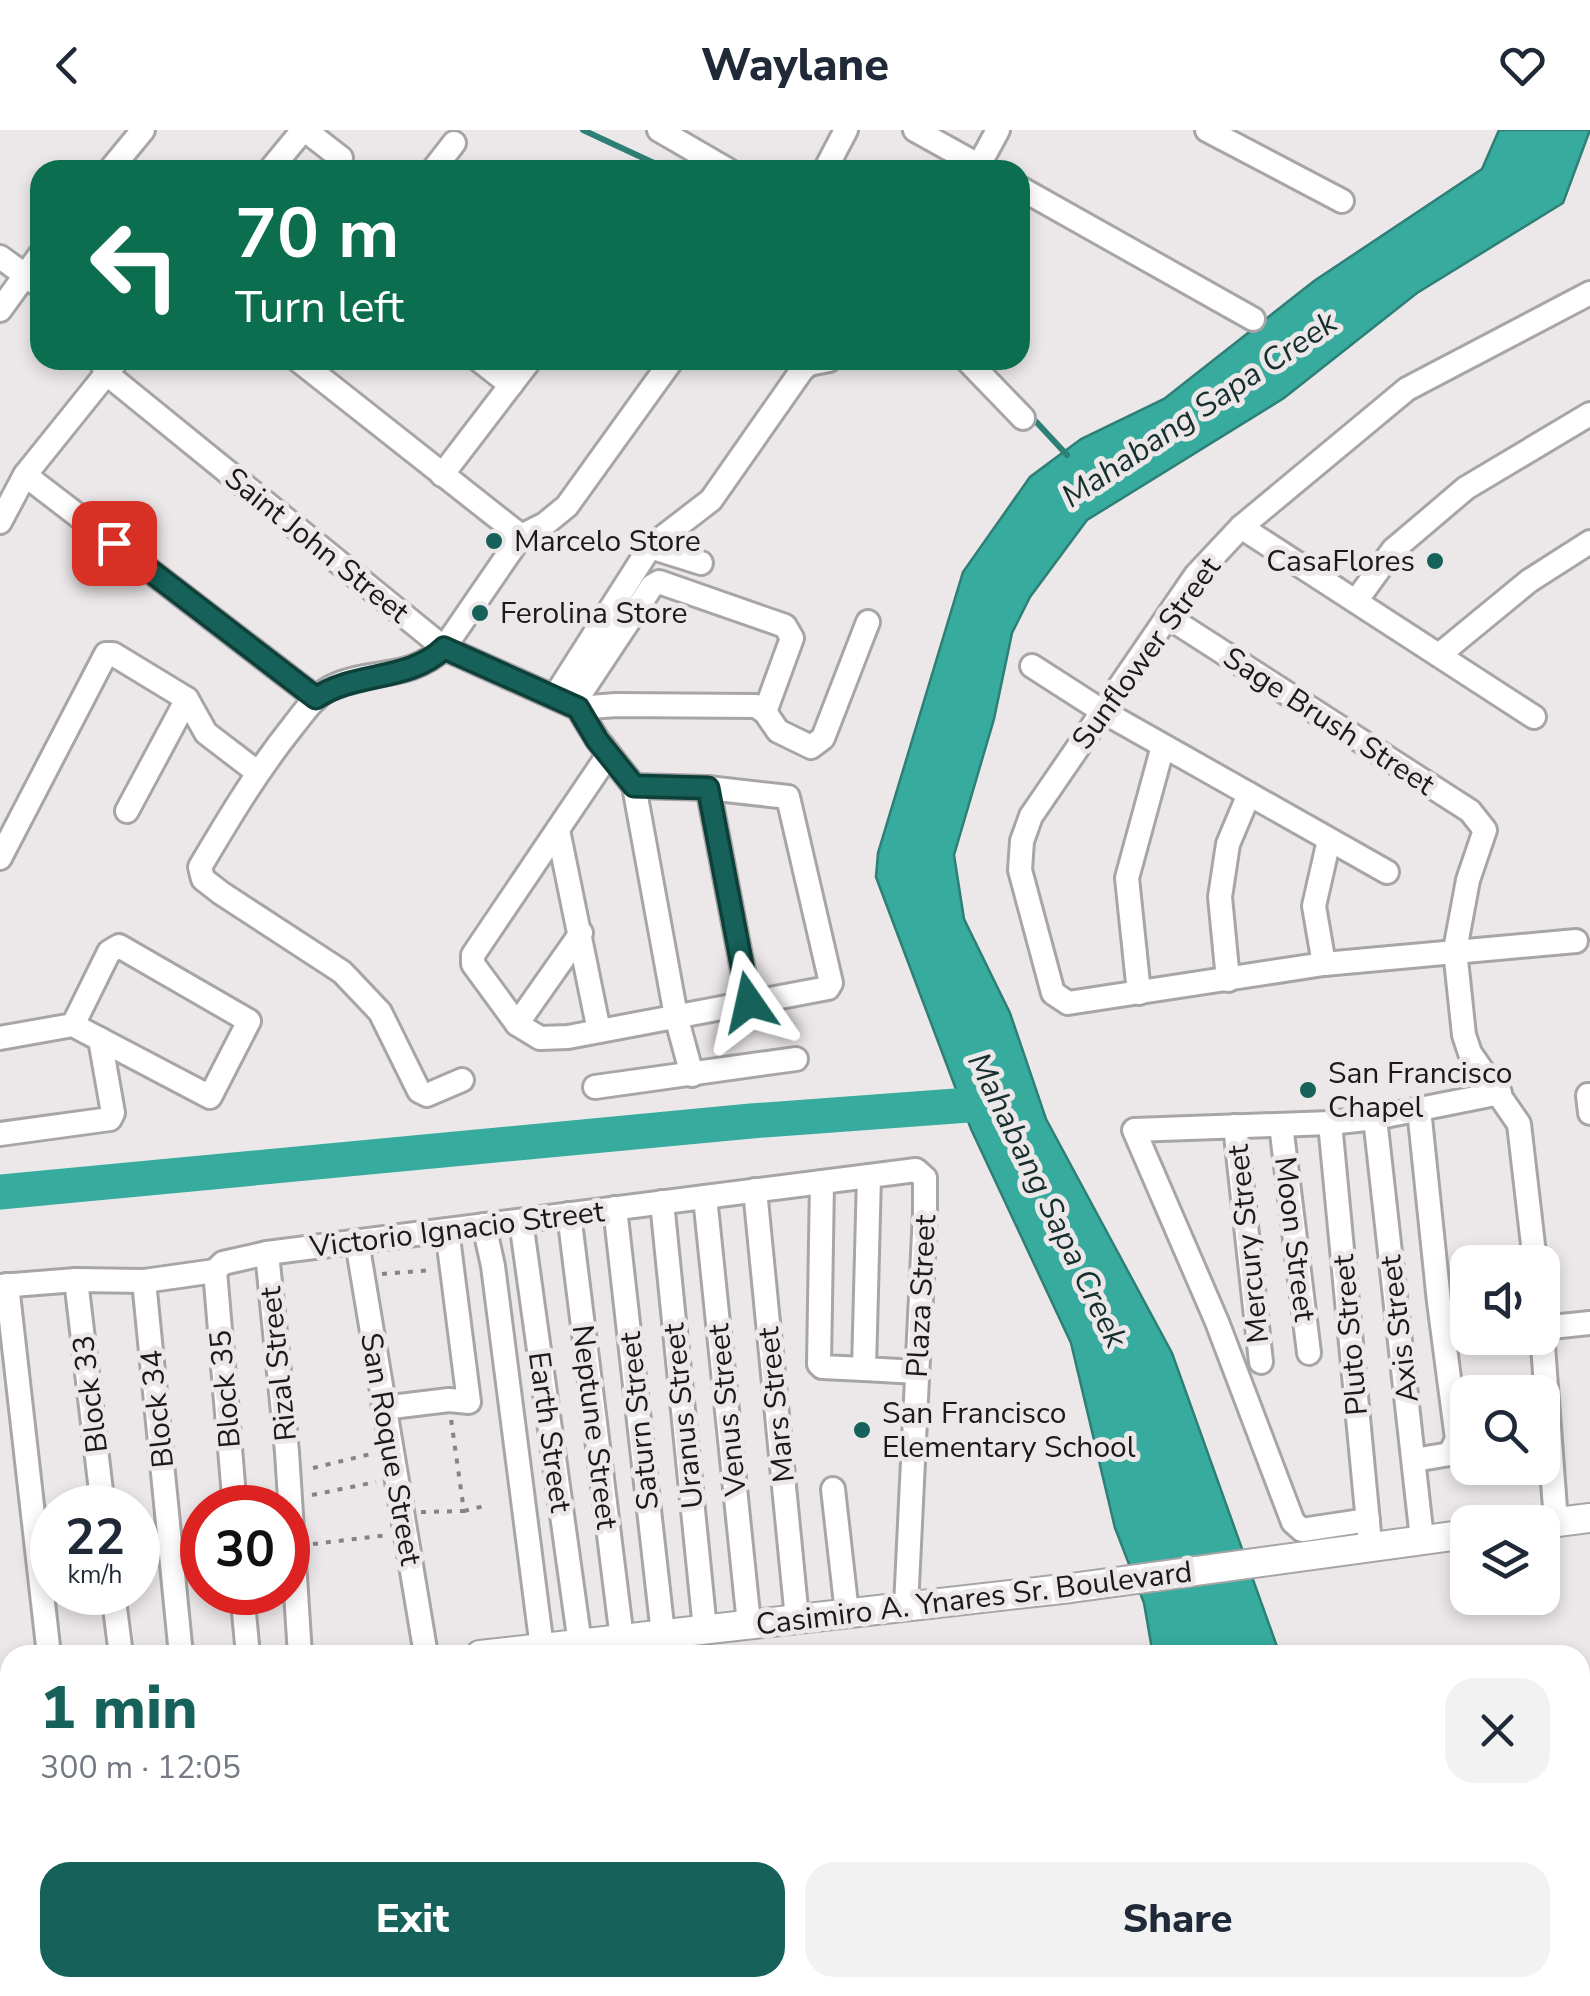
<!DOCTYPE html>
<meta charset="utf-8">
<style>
body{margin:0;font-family:"Nunito Sans",sans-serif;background:#f2f2f3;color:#1f2937;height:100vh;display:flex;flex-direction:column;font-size:38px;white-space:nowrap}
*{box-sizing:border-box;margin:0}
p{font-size:32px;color:#747a83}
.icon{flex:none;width:55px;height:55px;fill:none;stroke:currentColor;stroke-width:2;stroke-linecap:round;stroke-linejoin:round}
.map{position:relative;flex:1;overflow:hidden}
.side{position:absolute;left:0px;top:1515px;width:1590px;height:352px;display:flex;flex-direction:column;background:#fff;border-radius:30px 30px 0 0;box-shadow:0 5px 15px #0003}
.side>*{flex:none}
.banner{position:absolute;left:30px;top:30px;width:1000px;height:210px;border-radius:30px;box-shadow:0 5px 15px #0003;background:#0b6e4f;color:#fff;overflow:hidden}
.controls{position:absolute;left:1450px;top:1115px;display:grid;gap:20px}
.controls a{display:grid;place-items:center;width:110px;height:110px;border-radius:20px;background:#fff;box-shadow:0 5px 15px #0003;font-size:50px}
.speed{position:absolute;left:30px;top:1355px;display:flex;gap:20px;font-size:50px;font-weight:700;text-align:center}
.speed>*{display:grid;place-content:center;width:130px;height:130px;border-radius:50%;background:#fff;box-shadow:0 5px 15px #0003;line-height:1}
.speed small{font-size:25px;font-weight:400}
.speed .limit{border:15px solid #d22;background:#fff;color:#111}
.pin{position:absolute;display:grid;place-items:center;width:85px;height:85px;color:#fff;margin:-42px;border-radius:20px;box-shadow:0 5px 15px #0006}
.me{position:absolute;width:110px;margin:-55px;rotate:349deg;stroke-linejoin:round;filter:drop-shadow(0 0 8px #0008)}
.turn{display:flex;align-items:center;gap:35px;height:210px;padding:0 40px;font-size:45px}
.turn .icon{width:130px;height:130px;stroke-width:2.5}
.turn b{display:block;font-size:70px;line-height:85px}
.round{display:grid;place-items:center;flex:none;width:105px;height:105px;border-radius:30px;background:#f2f2f3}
.overview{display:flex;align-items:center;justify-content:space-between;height:170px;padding:0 40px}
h1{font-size:60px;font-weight:800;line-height:75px;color:#16625a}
.cta{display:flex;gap:20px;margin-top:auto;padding:20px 40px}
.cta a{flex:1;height:115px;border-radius:30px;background:#16625a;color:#fff;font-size:40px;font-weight:800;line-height:115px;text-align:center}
.cta a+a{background:#f2f2f3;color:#1f2937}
header{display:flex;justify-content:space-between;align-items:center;height:130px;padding:0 40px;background:#fff;font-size:45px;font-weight:800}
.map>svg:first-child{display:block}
.water{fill:#36ab9e;stroke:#2e7f76;stroke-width:2.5}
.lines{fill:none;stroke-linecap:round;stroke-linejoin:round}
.stream{stroke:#2e7f76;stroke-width:6}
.river{stroke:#36ab9e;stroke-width:35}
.minor-casing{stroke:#a8a5a6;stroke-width:28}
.major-casing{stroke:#a8a5a6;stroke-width:32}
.path{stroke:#868384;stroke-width:4;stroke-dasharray:5 8;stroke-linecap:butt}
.minor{stroke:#fff;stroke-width:22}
.major{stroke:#fff;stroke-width:28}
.route-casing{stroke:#0e403a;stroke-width:25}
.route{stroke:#16625a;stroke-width:18}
.poi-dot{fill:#16625a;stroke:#ece8e9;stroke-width:4}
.labels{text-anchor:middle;stroke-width:10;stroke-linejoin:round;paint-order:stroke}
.poi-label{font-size:30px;fill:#1b191a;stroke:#ece8e9;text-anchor:start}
.street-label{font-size:30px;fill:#1b191a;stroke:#ece8e9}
.water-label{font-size:32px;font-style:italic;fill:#162f2c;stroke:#ece8e9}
</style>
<header><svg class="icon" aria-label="back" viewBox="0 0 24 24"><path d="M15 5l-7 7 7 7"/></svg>Waylane<svg class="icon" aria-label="heart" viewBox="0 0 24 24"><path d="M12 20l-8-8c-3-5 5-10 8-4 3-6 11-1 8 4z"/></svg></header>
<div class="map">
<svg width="1590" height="1866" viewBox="0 0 1590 1866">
<rect width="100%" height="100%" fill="#ece8e9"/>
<g class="water">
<path d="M1499,0H1590L1563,73L1417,163L1284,268L1087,390L1030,467L1012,503L994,589L954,725L964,789L1010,883L1046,989L1172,1223L1280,1525H1153L1144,1473L1115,1398L1071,1213L971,999L876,747L878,723L963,442L1030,347L1081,309L1164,269L1314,151L1482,39Z"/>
<path d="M1590,1545V1866H0V1732L10,1731V1858H1580V1546Z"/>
</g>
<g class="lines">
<g class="stream">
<path d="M583,0L669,40"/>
<path d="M1028,283L1067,325"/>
</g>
<path class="river" d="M0,1062L751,991L996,973"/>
<g class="minor-casing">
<g id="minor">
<path d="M305,0L341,28"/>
<path d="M659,0L728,40"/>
<path d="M915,0L987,40"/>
<path d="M1207,0L1342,71"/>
<path d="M979,35L998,0"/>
<path d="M110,40L143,0"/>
<path d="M270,40L303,0"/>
<path d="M433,40L454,13"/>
<path d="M825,40L846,0"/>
<path d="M1020,58L1253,189"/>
<path d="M0,127L40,156"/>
<path d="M0,180L40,125"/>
<path d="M100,230L107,244L444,518L578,578L597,609L634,656L676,886L692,945"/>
<path d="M298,230L521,406"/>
<path d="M479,230L511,255"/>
<path d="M967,230L1023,288"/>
<path d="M25,345L316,568"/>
<path d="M442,345L530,230"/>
<path d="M0,392L25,345L115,233"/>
<path d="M1241,397L1534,587"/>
<path d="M650,417L701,433"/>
<path d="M1356,471L1393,420L1466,358L1590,284"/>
<path d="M1168,487L1470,681L1485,700L1468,750L1455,820L1464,905L1470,923L1519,994L1535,1132"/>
<path d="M1439,525L1529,451L1590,412"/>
<path d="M1032,536L1102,581L1387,742"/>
<path d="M555,566L650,417L711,370L802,240L809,234L829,230"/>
<path d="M573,575L652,456L659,452L785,496L792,508L765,582"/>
<path d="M578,578L616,575L756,576L765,582L778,601L811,617L823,608L868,492"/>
<path d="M608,625L473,825V834L517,894L540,908L568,907L828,858L831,853L788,667L708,658L634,656"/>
<path d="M708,658L749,872"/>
<path d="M127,681L187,569"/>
<path d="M558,700L599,901"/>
<path d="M0,728L106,524H113L187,569L206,603L257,642"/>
<path d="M1576,811L1324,834L1068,873L1053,863L1020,740L1022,711L1031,686L1196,445L1241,397L1407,259L1590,163"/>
<path d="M1324,834L1314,776L1329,710"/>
<path d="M1228,850L1220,767L1228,714L1249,664"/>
<path d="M1139,863L1127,748L1163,616"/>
<path d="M517,894L581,803"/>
<path d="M0,908L73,895L210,967L249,891L119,816L109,822L73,895"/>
<path d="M462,950L427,965L419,961L380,882L342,842L221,763L203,749L200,737C229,688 257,641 293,596C304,582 314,567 330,558C369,538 409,551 444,518L521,406L545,394L567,376L672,230"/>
<path d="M595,957L796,929"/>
<path d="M1588,965L1590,983"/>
<path d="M1375,988L1422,1409"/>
<path d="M1330,993L1369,1403"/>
<path d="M1281,995L1309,1223"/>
<path d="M1235,996L1261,1232"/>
<path d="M0,1004L110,989L113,983L100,909"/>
<path d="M869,1046L864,1239L917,1242"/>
<path d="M822,1052L819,1234L822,1237L864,1239"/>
<path d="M755,1060L797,1489"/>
<path d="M705,1067L749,1494"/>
<path d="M662,1072L705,1499"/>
<path d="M615,1078L663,1504"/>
<path d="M569,1084L622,1509"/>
<path d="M521,1091L580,1514"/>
<path d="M484,1095L493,1136L542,1518"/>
<path d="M357,1112L426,1525"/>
<path d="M267,1123L287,1322L300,1525"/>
<path d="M215,1141L235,1378"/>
<path d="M76,1150L103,1378"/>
<path d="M144,1151L181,1525"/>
<path d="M7,1155L49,1525"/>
<path d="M0,1156L76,1150L144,1151L215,1141L223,1133L267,1123L916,1040L925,1048V1083L906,1476"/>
<path d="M1542,1198L1590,1193"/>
<path d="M1542,1202L1556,1392"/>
<path d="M383,1278L449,1270L469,1272L447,1100"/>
<path d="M1414,1330L1450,1324L1457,1309L1439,1172L1419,979"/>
<path d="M833,1359L847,1483"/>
<path d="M1368,1390L1302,1400L1293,1392L1217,1192L1134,1000L1330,993L1375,988L1500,963"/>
<path d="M113,1462L121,1525"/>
<path d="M242,1462L248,1525"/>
</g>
</g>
<g class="major-casing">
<g id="major">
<path d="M1542,1394L1590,1388"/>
<path d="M480,1525L1071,1458L1468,1404"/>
<path d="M0,1580L10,1579"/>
</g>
</g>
<g class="path">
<path d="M382,1144L432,1140"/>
<path d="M313,1338L371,1324"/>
<path d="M312,1365L376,1352"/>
<path d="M464,1381L484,1376"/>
<path d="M421,1382L464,1381L451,1289"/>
<path d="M313,1414L388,1405"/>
</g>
<use href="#minor" class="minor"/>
<use href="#major" class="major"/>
</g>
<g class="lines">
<g class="route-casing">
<path id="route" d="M114,413L316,568C356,541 409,552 444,518L578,578L597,610L634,656L708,658L749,872"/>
</g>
<use href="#route" class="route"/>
</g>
<g class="poi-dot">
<circle cx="494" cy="411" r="10"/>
<circle cx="1435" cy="431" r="10"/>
<circle cx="480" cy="483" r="10"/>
<circle cx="1308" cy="960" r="10"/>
<circle cx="862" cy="1300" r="10"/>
</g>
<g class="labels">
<g class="poi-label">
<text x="514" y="421">Marcelo Store</text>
<text x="1415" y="441" text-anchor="end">CasaFlores</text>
<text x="500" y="493">Ferolina Store</text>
<text x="1328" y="953">San Francisco<tspan x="1328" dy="34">Chapel</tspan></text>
<text x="882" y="1293">San Francisco<tspan x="882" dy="34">Elementary School</tspan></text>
</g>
<g class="street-label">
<text transform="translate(317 415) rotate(39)" y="10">Saint John Street</text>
<text transform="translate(1146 523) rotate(-54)" y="10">Sunflower Street</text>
<text transform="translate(1329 591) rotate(33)" y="10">Sage Brush Street</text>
<text transform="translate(457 1099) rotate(-7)" y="10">Victorio Ignacio Street</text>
<text transform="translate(1295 1109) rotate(83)" y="10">Moon Street</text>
<text transform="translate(1248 1114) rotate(-96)" y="10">Mercury Street</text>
<text transform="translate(921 1166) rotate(-87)" y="10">Plaza Street</text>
<text transform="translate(1399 1199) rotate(-97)" y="10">Axis Street</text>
<text transform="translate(1350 1205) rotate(-95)" y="10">Pluto Street</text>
<text transform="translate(278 1234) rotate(-96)" y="10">Rizal Street</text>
<text transform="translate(225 1259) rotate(-95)" y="10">Block 35</text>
<text transform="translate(90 1264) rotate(-97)" y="10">Block 33</text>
<text transform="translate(776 1275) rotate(-96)" y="10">Mars Street</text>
<text transform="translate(157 1279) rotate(-96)" y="10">Block 34</text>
<text transform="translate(727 1280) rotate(-96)" y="10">Venus Street</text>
<text transform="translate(683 1286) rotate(-96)" y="10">Uranus Street</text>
<text transform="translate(639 1291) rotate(-96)" y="10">Saturn Street</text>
<text transform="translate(595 1297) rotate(83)" y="10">Neptune Street</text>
<text transform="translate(550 1302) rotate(82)" y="10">Earth Street</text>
<text transform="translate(391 1319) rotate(80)" y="10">San Roque Street</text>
<text transform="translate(974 1468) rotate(-7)" y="10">Casimiro A. Ynares Sr. Boulevard</text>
</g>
<g class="water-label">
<text transform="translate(1199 279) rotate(-34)" y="11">Mahabang Sapa Creek</text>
<text transform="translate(1048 1070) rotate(64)" y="11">Mahabang Sapa Creek</text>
</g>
</g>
</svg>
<div class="controls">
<a><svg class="icon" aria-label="sound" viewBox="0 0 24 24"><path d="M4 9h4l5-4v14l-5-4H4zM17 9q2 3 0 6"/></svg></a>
<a><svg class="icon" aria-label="search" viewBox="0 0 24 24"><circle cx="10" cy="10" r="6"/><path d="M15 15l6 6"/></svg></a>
<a><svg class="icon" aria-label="layers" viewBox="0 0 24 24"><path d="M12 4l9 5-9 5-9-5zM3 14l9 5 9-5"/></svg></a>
</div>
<div class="speed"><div>22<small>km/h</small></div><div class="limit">30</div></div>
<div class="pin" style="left:114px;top:413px;background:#d93025"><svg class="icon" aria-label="arrive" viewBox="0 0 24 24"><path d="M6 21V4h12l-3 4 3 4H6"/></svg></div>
<svg class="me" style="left:749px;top:872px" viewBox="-20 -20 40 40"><path d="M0-17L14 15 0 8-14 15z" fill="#16625a" stroke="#fff" stroke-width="4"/></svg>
<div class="banner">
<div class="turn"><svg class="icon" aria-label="left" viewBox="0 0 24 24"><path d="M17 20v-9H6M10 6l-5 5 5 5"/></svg><div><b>70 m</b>Turn left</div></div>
</div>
<section class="side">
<div class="overview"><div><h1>1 min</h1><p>300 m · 12:05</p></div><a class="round"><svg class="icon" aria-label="close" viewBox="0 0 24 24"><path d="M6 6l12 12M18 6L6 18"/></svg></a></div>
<div class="cta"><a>Exit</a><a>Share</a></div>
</section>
</div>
